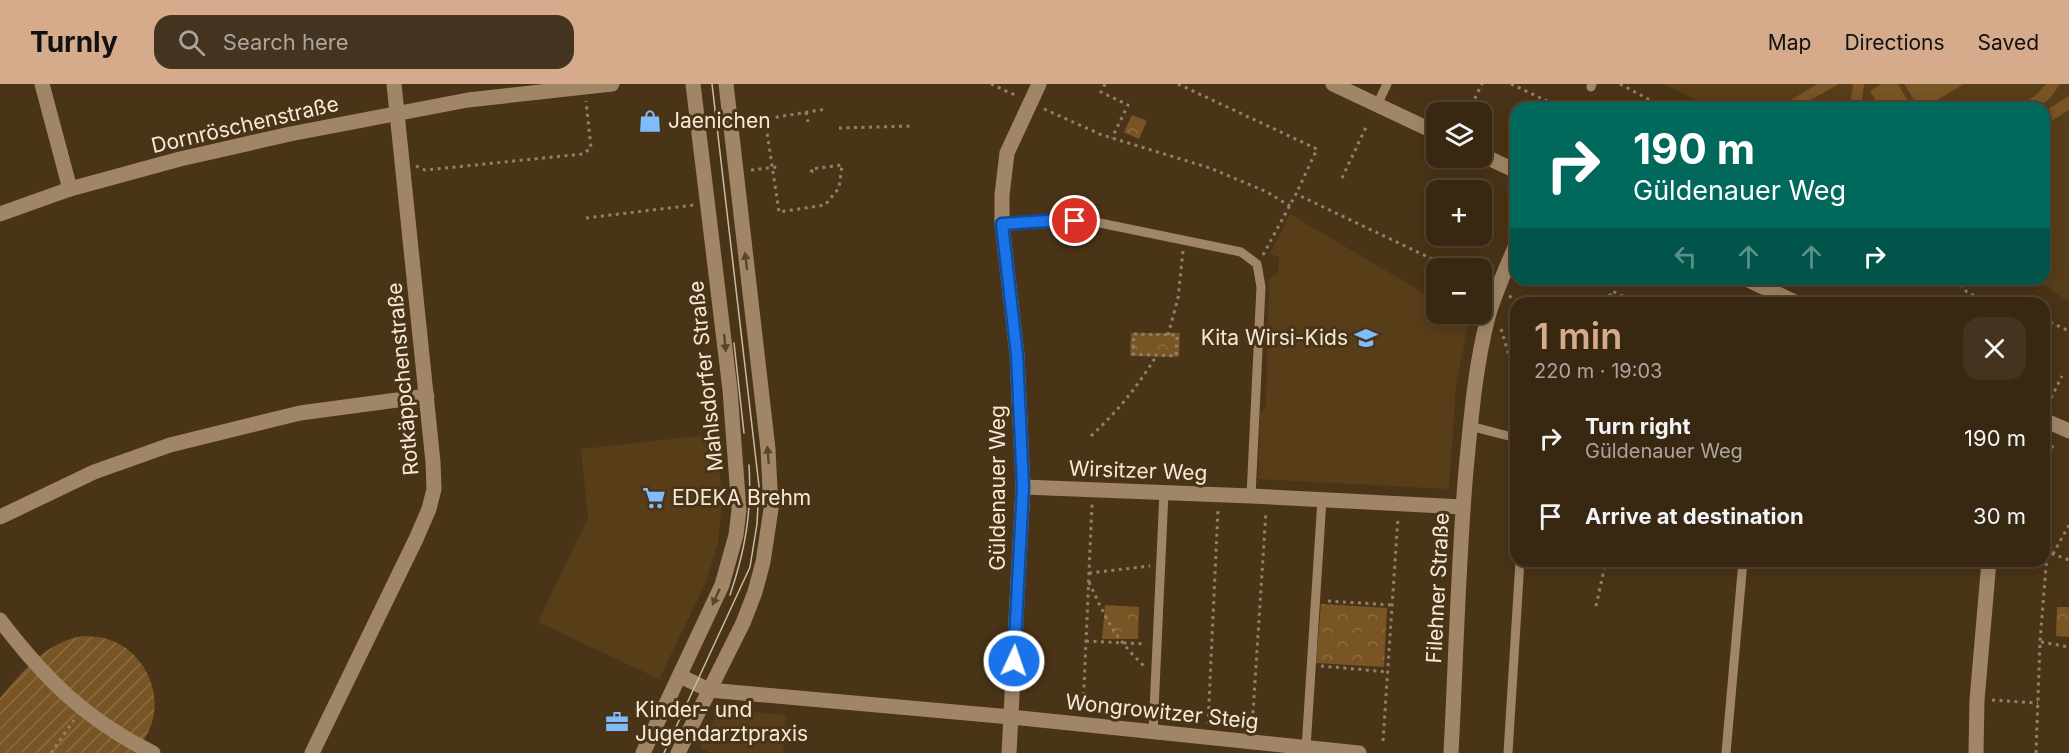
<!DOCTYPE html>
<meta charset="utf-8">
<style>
body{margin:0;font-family:Inter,sans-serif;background:#43331f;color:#f1f3f6;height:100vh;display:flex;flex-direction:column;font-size:22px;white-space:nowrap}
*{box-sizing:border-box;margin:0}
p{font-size:20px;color:#aba59f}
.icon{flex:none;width:33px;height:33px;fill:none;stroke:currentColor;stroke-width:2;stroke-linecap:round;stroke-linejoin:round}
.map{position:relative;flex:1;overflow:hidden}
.details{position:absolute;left:1510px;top:213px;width:540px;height:270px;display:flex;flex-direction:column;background:#382711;border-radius:18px;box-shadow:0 3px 15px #0003,0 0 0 2px #524431}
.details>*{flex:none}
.banner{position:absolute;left:1510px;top:18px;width:540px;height:183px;border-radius:18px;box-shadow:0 3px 15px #0003,0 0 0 2px #524431;background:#00695c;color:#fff;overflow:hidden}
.fabs{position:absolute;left:1426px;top:18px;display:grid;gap:12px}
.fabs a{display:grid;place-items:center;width:66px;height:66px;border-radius:12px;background:#382711;box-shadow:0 3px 15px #0003,0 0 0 2px #524431;font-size:30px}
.pin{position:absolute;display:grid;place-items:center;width:51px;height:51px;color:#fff;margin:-26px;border:3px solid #fff;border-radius:50%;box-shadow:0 2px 6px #0007}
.me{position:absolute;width:66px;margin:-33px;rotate:3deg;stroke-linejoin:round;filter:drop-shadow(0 0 4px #0008)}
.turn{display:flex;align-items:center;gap:21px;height:126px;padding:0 24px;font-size:27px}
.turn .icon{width:78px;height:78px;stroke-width:2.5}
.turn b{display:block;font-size:42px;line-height:51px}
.lanes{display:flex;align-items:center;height:57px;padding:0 24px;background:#0003;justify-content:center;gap:30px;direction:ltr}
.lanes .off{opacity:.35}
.round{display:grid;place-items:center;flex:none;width:63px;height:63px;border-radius:18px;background:#43331f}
.head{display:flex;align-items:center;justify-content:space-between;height:102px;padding:0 24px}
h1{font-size:36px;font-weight:600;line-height:45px;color:#d6ab8b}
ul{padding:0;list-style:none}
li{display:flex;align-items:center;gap:18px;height:78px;padding:0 24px}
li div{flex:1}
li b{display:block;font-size:22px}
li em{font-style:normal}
header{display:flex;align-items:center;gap:36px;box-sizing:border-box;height:84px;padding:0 30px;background:#d6ab8b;color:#111}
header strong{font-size:28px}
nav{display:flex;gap:33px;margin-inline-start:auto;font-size:21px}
.search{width:420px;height:54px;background:#43331f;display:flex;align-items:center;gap:15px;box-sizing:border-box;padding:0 21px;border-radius:18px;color:#aba59f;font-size:22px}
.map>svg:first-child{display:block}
.built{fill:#583d19}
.grass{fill:#795424}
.park{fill:url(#park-crowns)}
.garden{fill:url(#garden-furrows)}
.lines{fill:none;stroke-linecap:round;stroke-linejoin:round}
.path{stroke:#928068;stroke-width:3;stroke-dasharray:3 4.5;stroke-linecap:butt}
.service{stroke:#a08667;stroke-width:9}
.minor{stroke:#a08667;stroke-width:15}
.secondary{stroke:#a08667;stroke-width:15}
.tram{stroke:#cab9a6;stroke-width:1.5}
.oneway{fill:#5b4427}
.route-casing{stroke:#114b97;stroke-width:15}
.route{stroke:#1a73e8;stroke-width:10}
.labels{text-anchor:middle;stroke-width:6;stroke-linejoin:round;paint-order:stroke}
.poi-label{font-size:21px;fill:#f7e9d9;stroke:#4a3417;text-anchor:start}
.street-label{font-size:21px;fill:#f7e9d9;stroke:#4a3417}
</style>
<header>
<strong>Turnly</strong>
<div class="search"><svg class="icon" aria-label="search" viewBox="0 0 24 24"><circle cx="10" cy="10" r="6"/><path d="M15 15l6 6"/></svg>Search here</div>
<nav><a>Map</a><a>Directions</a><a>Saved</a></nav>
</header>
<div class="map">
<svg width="2069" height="669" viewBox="0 0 2069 669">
<defs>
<pattern id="park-crowns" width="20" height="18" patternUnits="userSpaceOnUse" patternTransform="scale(1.5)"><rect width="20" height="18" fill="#795424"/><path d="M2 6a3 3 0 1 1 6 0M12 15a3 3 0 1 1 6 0" fill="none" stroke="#8d6d43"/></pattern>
<pattern id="garden-furrows" width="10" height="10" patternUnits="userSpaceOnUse" patternTransform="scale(1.5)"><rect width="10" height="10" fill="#795424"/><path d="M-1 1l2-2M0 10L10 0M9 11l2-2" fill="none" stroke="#8d6d43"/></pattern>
</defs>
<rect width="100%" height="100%" fill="#4a3417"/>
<g class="built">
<path d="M1663,0H2069V218L2036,195H2044V24H1713Z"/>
<path d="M1290,130L1420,207L1437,214V230H1470L1456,301L1449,405L1258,395L1260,329L1266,324L1269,196L1278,188L1279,173L1270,170Z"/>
<path d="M716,350L722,416L718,459L706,498L659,595L538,538L588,434L581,365Z"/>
<path d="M719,625L786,631L783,669H711L700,664Z"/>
</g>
<g class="grass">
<path d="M1817,0H1839L1796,24L1791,16Z"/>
<path d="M1853,0H1864L1861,24H1850Z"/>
<path d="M1881,0H1898L1912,24H1880L1870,7Z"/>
<path d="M1904,0H1964L1924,24H1919Z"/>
<path d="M2046,0H2060C2046,22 2040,24 2015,24L2036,11Z"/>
<path d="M2069,12V26L2045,41V27Z"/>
</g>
<g class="park">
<path d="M1132,31L1147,37L1139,55L1124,48Z"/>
<path d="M1131,249H1180L1179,273L1130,272Z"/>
<path d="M1321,520L1387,524L1384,583L1316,579Z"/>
<path d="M1105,521L1139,523L1138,555H1102Z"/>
<path d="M2057,523H2069V553L2056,552Z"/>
</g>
<path class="garden" d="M82,552C91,553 101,552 110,556C140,566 159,600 154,630C152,644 143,657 137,669H0V614C23,587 45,559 82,552Z"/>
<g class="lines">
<g class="path">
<path d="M991,0L1017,12"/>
<path d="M1105,0L1101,8L1128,21L1112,54"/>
<path d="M1178,0L1317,65L1296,110"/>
<path d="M1511,0L1562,24"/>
<path d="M1620,0L1665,24"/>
<path d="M1044,25L1102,51L1210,84L1267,108L1290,122"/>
<path d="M806,28L808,38"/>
<path d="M1468,28L1482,0"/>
<path d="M765,35L779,128L825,121L839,104L842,81L811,85L812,88L809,89"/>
<path d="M746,38L827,25"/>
<path d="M839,44L912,42"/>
<path d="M416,82L425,86L583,70L591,64L586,17"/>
<path d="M751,86L778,83"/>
<path d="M1342,94L1367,41"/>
<path d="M586,134L694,121"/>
<path d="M1263,171L1296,110L1451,184"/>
<path d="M1955,195L1967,208L1989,219"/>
<path d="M1509,212L1523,219"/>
<path d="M1606,219L1612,207L1638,219"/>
<path d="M2044,238L2046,236L2069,247"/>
<path d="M1501,245L1516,294"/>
<path d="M1134,250L1177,251L1176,272L1133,270Z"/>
<path d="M1168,251L1178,214L1183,167"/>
<path d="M2051,314L2062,292"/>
<path d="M1091,352C1120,325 1136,304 1157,271"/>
<path d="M2044,359L2055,364"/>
<path d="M2044,469L2053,470L2069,476"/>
<path d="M2053,470L2069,441"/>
<path d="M1089,489L1150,482"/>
<path d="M1089,498C1106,535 1114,553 1144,582"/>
<path d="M1328,517L1392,521"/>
<path d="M1596,522L1606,477"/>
<path d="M1086,557L1146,560"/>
<path d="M2041,558L2069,563"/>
<path d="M1321,582L1388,588"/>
<path d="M1992,616L2038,619"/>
<path d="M1083,626L1092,420"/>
<path d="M1208,640L1218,425"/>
<path d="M1252,644L1266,427"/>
<path d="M1383,657L1398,433"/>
<path d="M51,669L74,636"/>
<path d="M2036,669L2040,558L2047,470"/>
</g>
<g class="service">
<path d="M1591,3L1592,0"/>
<path d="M1377,21L1387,0"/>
<path d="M1002,140L1063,136L1100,139L1241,168L1257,180L1261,203L1251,412"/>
<path d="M1470,342L1516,354"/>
<path d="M1153,648L1164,408"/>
<path d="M1306,664L1322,415"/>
<path d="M1508,669L1520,477"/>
<path d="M1726,669L1743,477"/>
</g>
<g class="minor">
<path d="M42,0L70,105"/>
<path d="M0,130L70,105L180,75L290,50L468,16L612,0"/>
<path d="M1023,403L1251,412L1463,423"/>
<path d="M0,433L94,388L170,361L300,329L427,312"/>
<path d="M0,536C45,595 86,636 153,669"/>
<path d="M709,606L1011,633L1359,669"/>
<path d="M312,669L416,455L429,425L434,405L433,378L394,0"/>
<path d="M1009,669L1023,403L1017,271L1002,140V111L1007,69L1039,0"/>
<path d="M1451,669C1456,575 1458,480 1466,386C1471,335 1475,283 1488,233C1495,208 1506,185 1516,161"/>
<path d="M1976,669L1977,616L1989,477"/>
</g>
<g class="secondary">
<path d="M1333,0L1437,49"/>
<path d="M1482,71L1516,87"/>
<path d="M1746,195L1797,219"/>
<path d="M2044,336L2069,347"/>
<path d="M680,592L709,606"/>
<path d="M643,669L722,501L736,451L739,426L730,306L693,0"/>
<path d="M678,669L743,539L755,508L763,478L771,425L768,365L726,0"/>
</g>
<g class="tram">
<path d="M734,259L744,349"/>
<path d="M730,511C745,467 752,428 749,381"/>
<path d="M664,669L750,483L757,440L759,402L712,0"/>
</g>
</g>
<defs><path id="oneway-solid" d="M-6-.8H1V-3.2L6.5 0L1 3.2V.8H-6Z" transform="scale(1.5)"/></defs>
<g class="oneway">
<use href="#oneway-solid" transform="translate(746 177) rotate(-97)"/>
<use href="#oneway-solid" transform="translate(725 259) rotate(84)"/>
<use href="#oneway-solid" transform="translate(768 371) rotate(-95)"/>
<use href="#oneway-solid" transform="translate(716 513) rotate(114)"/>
</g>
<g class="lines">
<g class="route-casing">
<path id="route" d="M1014,577L1023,403L1017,271L1002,140L1063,136L1075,137"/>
</g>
<use href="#route" class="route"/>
</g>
<defs>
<g id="shop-bare" transform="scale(1.8)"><path d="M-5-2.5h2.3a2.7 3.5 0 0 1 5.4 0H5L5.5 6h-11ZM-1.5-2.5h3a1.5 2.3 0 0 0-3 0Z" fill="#81bcfa" stroke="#4a3417" stroke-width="2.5" paint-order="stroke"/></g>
<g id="school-bare" transform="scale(1.8)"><path d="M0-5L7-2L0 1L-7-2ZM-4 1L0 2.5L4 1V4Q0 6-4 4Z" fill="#81bcfa" stroke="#4a3417" stroke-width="2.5" paint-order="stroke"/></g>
<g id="supermarket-bare" transform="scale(1.8)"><path d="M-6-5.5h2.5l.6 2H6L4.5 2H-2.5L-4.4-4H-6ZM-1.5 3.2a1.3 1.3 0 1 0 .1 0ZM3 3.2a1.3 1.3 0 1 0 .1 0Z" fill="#81bcfa" stroke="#4a3417" stroke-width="2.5" paint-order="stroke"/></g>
<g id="office-bare" transform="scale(1.8)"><path d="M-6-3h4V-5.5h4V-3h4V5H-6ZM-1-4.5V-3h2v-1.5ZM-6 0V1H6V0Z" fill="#81bcfa" stroke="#4a3417" stroke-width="2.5" paint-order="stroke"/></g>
</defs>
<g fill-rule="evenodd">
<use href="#shop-bare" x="650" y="37"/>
<use href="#school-bare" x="1366" y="254"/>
<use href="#supermarket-bare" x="654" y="414"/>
<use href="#office-bare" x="617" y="638"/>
</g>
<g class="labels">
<g class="poi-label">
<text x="668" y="44">Jaenichen</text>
<text x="1348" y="261" text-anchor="end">Kita Wirsi-Kids</text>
<text x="672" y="421">EDEKA Brehm</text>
<text x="635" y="633">Kinder- und<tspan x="635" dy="24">Jugendarztpraxis</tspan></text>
</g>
<g class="street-label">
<text transform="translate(245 41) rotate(-13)" y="7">Dornröschenstraße</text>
<text transform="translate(706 292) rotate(-96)" y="7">Mahlsdorfer Straße</text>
<text transform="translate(403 295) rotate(-95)" y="7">Rotkäppchenstraße</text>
<text transform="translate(1138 387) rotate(2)" y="7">Wirsitzer Weg</text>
<text transform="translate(998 404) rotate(-90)" y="7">Güldenauer Weg</text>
<text transform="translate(1438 504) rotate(-87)" y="7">Filehner Straße</text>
<text transform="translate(1162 628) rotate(6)" y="7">Wongrowitzer Steig</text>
</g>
</g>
</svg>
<div class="fabs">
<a><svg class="icon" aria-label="layers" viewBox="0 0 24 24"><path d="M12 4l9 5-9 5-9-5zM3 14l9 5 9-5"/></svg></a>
<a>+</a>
<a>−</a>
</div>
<div class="pin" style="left:1075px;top:137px;background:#d93025"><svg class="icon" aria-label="arrive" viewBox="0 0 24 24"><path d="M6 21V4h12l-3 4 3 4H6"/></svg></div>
<svg class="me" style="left:1014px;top:577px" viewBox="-20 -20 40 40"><circle r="17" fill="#1a73e8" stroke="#fff" stroke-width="3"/><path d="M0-11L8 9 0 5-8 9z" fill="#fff"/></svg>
<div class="banner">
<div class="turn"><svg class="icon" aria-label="right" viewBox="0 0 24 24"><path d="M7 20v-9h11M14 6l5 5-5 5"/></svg><div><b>190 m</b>Güldenauer Weg</div></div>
<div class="lanes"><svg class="icon off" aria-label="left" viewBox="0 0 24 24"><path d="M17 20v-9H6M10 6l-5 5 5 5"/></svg><svg class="icon off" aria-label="ahead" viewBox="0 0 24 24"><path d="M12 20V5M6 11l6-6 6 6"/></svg><svg class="icon off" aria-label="ahead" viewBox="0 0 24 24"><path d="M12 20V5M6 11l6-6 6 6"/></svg><svg class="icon" aria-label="right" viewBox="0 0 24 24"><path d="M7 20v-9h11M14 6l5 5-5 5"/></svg></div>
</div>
<section class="details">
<div class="head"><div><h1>1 min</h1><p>220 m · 19:03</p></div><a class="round"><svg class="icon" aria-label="close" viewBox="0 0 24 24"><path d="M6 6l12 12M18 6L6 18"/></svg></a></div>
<ul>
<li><svg class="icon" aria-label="right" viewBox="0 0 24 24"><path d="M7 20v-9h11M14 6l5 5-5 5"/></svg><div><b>Turn right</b><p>Güldenauer Weg</p></div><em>190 m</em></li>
<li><svg class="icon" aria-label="arrive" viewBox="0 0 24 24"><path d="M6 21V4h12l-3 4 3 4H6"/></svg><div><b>Arrive at destination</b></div><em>30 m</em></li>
</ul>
</section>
</div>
